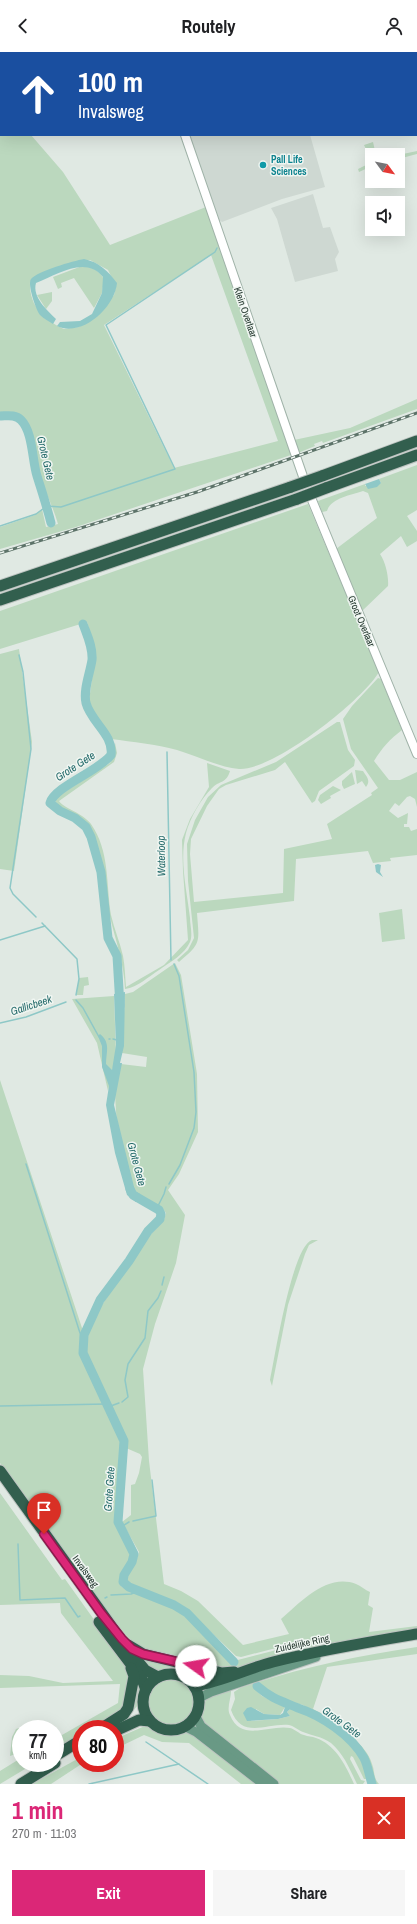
<!DOCTYPE html>
<meta charset="utf-8">
<style>
body{margin:0;font-family:"Archivo Narrow",sans-serif;background:#f6f6f6;color:#202124;height:100vh;display:flex;flex-direction:column;font-size:15px;white-space:nowrap}
*{box-sizing:border-box;margin:0}
p{font-size:13px;color:#757577}
.icon{flex:none;width:22px;height:22px;fill:none;stroke:currentColor;stroke-width:2;stroke-linecap:round;stroke-linejoin:round}
.map{position:relative;height:1732px;overflow:hidden}
.details{display:flex;flex-direction:column;background:#fff;flex:1}
.details>*{flex:none}
.top-card{position:absolute;left:0px;top:0px;width:417px;height:84px;box-shadow:0 4px 16px #0002;background:#1a4fa0;color:#fff;overflow:hidden}
.needle{width:26px;rotate:122deg}
.tools{position:absolute;left:365px;top:96px;display:grid;gap:8px}
.tools a{display:grid;place-items:center;width:40px;height:40px;border-radius:0px;background:#fff;box-shadow:0 4px 16px #0002;font-size:20px}
.speed{position:absolute;left:12px;top:1668px;display:flex;gap:8px;font-size:20px;font-weight:700;text-align:center}
.speed>*{display:grid;place-content:center;width:52px;height:52px;border-radius:50%;background:#fff;box-shadow:0 4px 16px #0002;line-height:1}
.speed small{font-size:10px;font-weight:400}
.speed .limit{border:6px solid #d22;background:#fff;color:#111}
.pin{position:absolute;display:grid;place-items:center;width:34px;height:34px;color:#fff;margin:-41px -17px;border-radius:50% 50% 50% 0;rotate:-45deg;box-shadow:0 0 4px #0007}
.pin .icon{rotate:45deg}
.me{position:absolute;width:44px;margin:-22px;rotate:283deg;stroke-linejoin:round;filter:drop-shadow(0 0 3px #0008)}
.turn{display:flex;align-items:center;gap:14px;height:84px;padding:0 12px;font-size:18px}
.turn .icon{width:52px;height:52px;stroke-width:2.5}
.turn b{display:block;font-size:28px;line-height:34px}
.round{display:grid;place-items:center;flex:none;width:42px;height:42px;border-radius:0px;background:#f6f6f6}
.summary{display:flex;align-items:center;justify-content:space-between;height:68px;padding:0 12px}
h1{font-size:24px;font-weight:700;line-height:30px;color:#db2777}
.action{display:flex;gap:8px;margin-top:auto;padding:8px 12px}
.action a{flex:1;height:46px;border-radius:0px;background:#db2777;color:#fff;font-size:16px;font-weight:700;line-height:46px;text-align:center}
.action a+a{background:#f6f6f6;color:#202124}
header{display:flex;justify-content:space-between;align-items:center;height:52px;padding:0 12px;background:#fff;font-size:18px;font-weight:700}
.map>svg:first-child{display:block}
.built{fill:#ced8d2}
.green{fill:#bbd8be;fill-rule:evenodd}
.water{fill:#8ec8c7}
.lines{fill:none;stroke-linecap:round;stroke-linejoin:round}
.stream{stroke:#8ec8c7;stroke-width:1.5}
.river{stroke:#8ec8c7;stroke-width:9}
.secondary-casing{stroke:#a0b3a9;stroke-width:10}
.primary-casing{stroke:#bdc3c0;stroke-width:11}
.highway-casing{stroke:#bdc3c0;stroke-width:13}
.secondary{stroke:#fff;stroke-width:8}
.primary{stroke:#699985;stroke-width:9}
.highway{stroke:#325f4e;stroke-width:11}
.rail-casing{stroke:#5d7369;stroke-width:3}
.rail{stroke:#f0f6f2;stroke-width:1.5;stroke-dasharray:4.5;stroke-linecap:butt}
.highway-bridge-casing{stroke:#bdc3c0;stroke-width:13;stroke-linecap:butt}
.highway-bridge{stroke:#325f4e;stroke-width:11}
.route-casing{stroke:#8e194d;stroke-width:10}
.route{stroke:#db2777;stroke-width:7}
.culture-dot{fill:#0f9aa8;stroke:#f0f6f2;stroke-width:1.5}
.labels{text-anchor:middle;stroke-width:3;stroke-linejoin:round;paint-order:stroke}
.culture-label{font-size:10px;font-weight:bold;fill:#0d838f;stroke:#f0f6f2;text-anchor:start}
.street-label{font-size:10px;fill:#23372e;stroke:#f0f6f2}
.water-label{font-size:11px;font-style:italic;fill:#256b6b;stroke:#f0f6f2}
</style>
<header><svg class="icon" aria-label="back" viewBox="0 0 24 24"><path d="M15 5l-7 7 7 7"/></svg>Routely<svg class="icon" aria-label="person" viewBox="0 0 24 24"><circle cx="12" cy="8" r="4"/><path d="M4 21q1-7 8-7t8 7"/></svg></header>
<div class="map">
<svg width="417" height="1732" viewBox="0 0 417 1732">
<rect width="100%" height="100%" fill="#e0e9e3"/>
<g class="built">
<path d="M189,83H310L325,135L282,147L222,170L219,168Z"/>
<path d="M313,142L323,176L330,175L339,200L335,207L338,219L295,230L277,167L271,156Z"/>
</g>
<g class="green">
<path d="M0,36L1,83H31L63,120L110,193L206,155L291,403L76,475L0,497V475L35,463L42,457L46,475L58,472C53,454 44,438 38,420C32,403 36,368 12,361C8,359 4,361 0,361ZM211,203L278,389L174,416L104,273ZM90,208L108,218L116,234L114,243L79,275L64,277C44,268 29,254 30,230C47,217 68,210 90,208Z"/>
<path d="M373,90L376,103H372V114L359,120L358,117L372,110L364,93Z"/>
<path d="M417,99V102L398,107V103Z"/>
<path d="M82,214C92,215 101,219 104,228L102,241L94,256L74,226L61,231L62,235L58,237L53,225Z"/>
<path d="M52,240V249L46,257L37,243Z"/>
<path d="M417,347V357L323,391L322,389L314,392L315,394L298,401L294,388L350,376Z"/>
<path d="M417,413V458L407,464L417,479V489L407,495L401,484L380,502C385,509 389,524 388,534L362,559L336,497L377,466L368,441L363,439C351,443 331,446 327,459L322,460L318,449L365,432V434L381,431L379,427Z"/>
<path d="M308,452L379,620C362,649 273,719 239,717C218,715 197,704 177,698C156,692 133,690 111,687L92,658L89,649L95,605L94,593L87,570L0,597V559Z"/>
<path d="M19,597L32,690L14,819L0,817V602Z"/>
<path d="M378,626L381,627L402,678C390,687 382,696 374,709L389,728H400L417,720V755L415,747L410,744L407,745L399,754L395,751L389,759L398,766L408,761L407,772H404V775H409L411,779L417,777V775V803L390,806L391,809L373,811L368,799L296,807L294,849L197,861C199,890 202,891 179,910L177,908L188,898L194,886L188,829L187,792L195,768L208,745L221,733L276,710L337,670H340L348,698L355,708L354,714L319,739L315,749L312,751L285,710L275,718L226,733L219,737L207,754L191,787L190,802L194,850L283,841L284,797L332,787L327,772L372,743L371,741L378,736L351,697L343,667L352,654Z"/>
<path d="M115,691L117,701L114,710L59,749C63,756 83,761 91,772C110,799 106,833 111,863C114,877 120,890 123,904C125,914 125,925 126,935L164,913L188,888L183,819L182,788L190,767L209,735L207,711L230,719C226,732 220,728 212,736C201,747 190,766 186,781C179,808 187,839 190,866C190,873 193,883 190,890C185,902 169,911 159,918C148,925 138,935 125,937C124,911 116,890 110,865C103,835 104,808 91,779C85,766 56,757 55,748L60,743L110,711L114,704Z"/>
<path d="M355,718L363,719C367,725 371,729 366,735L362,729L357,732Z"/>
<path d="M352,720L355,732L344,737L342,733V729Z"/>
<path d="M333,734L341,738L330,744L331,746L321,752L318,748L320,743Z"/>
<path d="M402,857L405,887L382,890L379,861Z"/>
<path d="M175,911L181,923L197,1022L198,1080L179,1122L168,1138L185,1163L176,1211L155,1272L143,1317L149,1409L164,1532L181,1539L198,1549L243,1593L289,1582L281,1567C301,1550 327,1521 356,1532C361,1534 365,1538 370,1540L368,1553L373,1556L369,1580L417,1574V1578L284,1602L225,1619L152,1601L129,1591L0,1411V1028L83,1279L81,1302L121,1389L116,1452V1472L131,1500C130,1511 121,1519 119,1531L122,1535L174,1556L187,1565L230,1610L296,1593L295,1591L241,1605L236,1604L186,1556L176,1550L129,1531L126,1528C128,1518 137,1510 139,1500L122,1470L131,1463V1433L135,1432L139,1421L142,1405L140,1402L126,1396L127,1388L88,1305L85,1292L94,1266L102,1253L140,1194L164,1168L166,1161L163,1157L134,1141L117,1075L115,1043L121,1012L146,1015L147,1005L122,1001L125,942L133,940Z"/>
<path d="M88,925L89,933L84,934L83,943H76L79,926Z"/>
<path d="M114,944L116,1001L108,1039L97,991L72,947Z"/>
<path d="M312,1188H318L309,1193L305,1202L288,1253L272,1334L270,1328C275,1305 292,1194 312,1188Z"/>
<path d="M0,1441L62,1528L65,1527L130,1618L126,1653L120,1661L93,1677H81V1684L55,1699V1687L118,1651L120,1632L0,1636V1623L29,1624L63,1631L113,1629L61,1561L60,1551L0,1553Z"/>
<path d="M417,1595V1602L327,1615L313,1657L326,1664L314,1660L303,1653L277,1646L265,1639L261,1632L254,1636L262,1644L285,1655L280,1663L264,1662L256,1657L251,1669L278,1667L290,1664L287,1660L291,1656C319,1663 365,1695 367,1727H364L353,1705L351,1704L350,1707L361,1728L365,1729L363,1732H357C350,1718 344,1702 331,1691C321,1684 313,1684 303,1680C298,1678 294,1674 289,1673C266,1671 242,1688 231,1658L235,1647L234,1640L240,1636C298,1616 357,1604 417,1595Z"/>
<path d="M142,1604L226,1623L194,1629L179,1620L168,1619L160,1621L148,1617Z"/>
<path d="M136,1625C143,1640 145,1651 129,1661Z"/>
<circle cx="171" cy="1650" r="23"/>
<path d="M231,1636C232,1646 226,1655 230,1663C241,1691 270,1672 290,1676C295,1677 299,1682 304,1683C308,1685 312,1684 316,1686C336,1693 346,1714 354,1732H279L204,1672L201,1664L206,1647Z"/>
<path d="M147,1673L166,1682L188,1679L258,1732H241L189,1691L162,1690L144,1683L115,1697V1687Z"/>
<path d="M19,1676L25,1677H21V1700L10,1704L12,1685L16,1677Z"/>
<path d="M354,1686C361,1694 369,1701 372,1712C375,1719 373,1726 379,1732H375L368,1707Z"/>
<path d="M81,1705V1711H83L51,1732H32Z"/>
<path d="M21,1706V1711H35L0,1732V1719Z"/>
</g>
<g class="water">
<path d="M84,207C99,210 108,219 117,231C115,255 82,286 57,274L60,270L80,269L92,262L102,241L103,225C85,203 57,223 36,231C32,245 47,258 56,267L53,272C49,269 44,267 40,263C36,258 27,232 31,227C38,219 73,209 84,207Z"/>
<path d="M379,427L381,431L377,435L368,437L365,432Z"/>
<path d="M378,812L381,813L380,820L383,825L376,820L375,813Z"/>
<path d="M125,940L124,994L120,1011H122L114,1053L135,1139L140,1142L136,1150L127,1143L115,1101L106,1053L109,1034L102,1015V994L98,984L100,982C111,991 106,1000 106,1012L112,1018L116,993L114,942Z"/>
<path d="M251,1655L264,1662L280,1663L283,1661L285,1655L291,1656L287,1660L290,1664L278,1667L247,1669L243,1661L247,1656Z"/>
</g>
<g class="lines">
<g class="stream">
<path d="M0,474L36,462L47,454L61,455L175,417L106,273L215,200L217,196"/>
<path d="M19,603L23,620L31,697L10,836L13,842L36,865"/>
<path d="M167,700L171,908"/>
<path d="M42,871L77,907L79,927L76,943"/>
<path d="M0,888L45,874"/>
<path d="M76,948L83,956L99,985"/>
<path d="M0,971L26,965L66,950"/>
<path d="M109,987H110"/>
<path d="M113,987L117,988"/>
<path d="M26,1112L80,1281L84,1283"/>
<path d="M169,1132L180,1113L194,1076L196,1060L194,1020L179,924L174,912"/>
<path d="M157,1156L164,1142L166,1135"/>
<path d="M162,1233L164,1225"/>
<path d="M122,1350L128,1345L125,1328L128,1312L145,1286L148,1259L158,1246L161,1239"/>
<path d="M0,1354L107,1352"/>
<path d="M108,1355L119,1351"/>
<path d="M133,1469L156,1464L152,1428"/>
<path d="M121,1475L129,1470"/>
<path d="M18,1492L20,1548L65,1546L78,1565L80,1564"/>
<path d="M111,1543L131,1542L139,1539"/>
<path d="M105,1546L107,1545"/>
<path d="M146,1690L208,1732"/>
<path d="M89,1732L179,1712"/>
</g>
<g class="river">
<path d="M0,364C7,364 15,362 21,368C33,380 32,408 37,424C42,440 47,455 51,471"/>
<path d="M83,572C87,583 93,595 92,608C90,621 83,638 86,651C91,670 114,683 111,703C99,719 54,735 50,751L60,759L75,766L86,775L91,785L101,820L108,886L117,904L120,954"/>
<path d="M130,1137L133,1143L159,1158L161,1162L160,1167L148,1179L129,1209L100,1248L84,1283L83,1301L124,1389L118,1470L134,1502L132,1510L124,1523L123,1530L129,1535L174,1553L187,1561L234,1610"/>
<path d="M257,1634C272,1647 281,1649 298,1656C322,1664 351,1683 364,1706C368,1714 369,1723 372,1732"/>
</g>
<g class="secondary-casing">
<g id="secondary">
<path d="M156,0V1"/>
<path d="M185,83L307,436L417,702"/>
</g>
</g>
<g class="primary-casing">
<g id="primary">
<path d="M199,1646L211,1640L316,1605"/>
<path d="M195,1663L201,1674L274,1732"/>
<path d="M184,1674L196,1680L263,1732"/>
</g>
</g>
<g class="highway-casing">
<g id="highway">
<path d="M322,424L417,389"/>
<path d="M326,436L417,403"/>
<path d="M0,534L291,435"/>
<path d="M0,548L297,447"/>
<path d="M0,1419L127,1596L145,1618L158,1625"/>
<path d="M99,1570L142,1627L146,1638"/>
<path d="M128,1593L143,1602L222,1621L234,1620"/>
<circle cx="171" cy="1650" r="28"/>
<path d="M194,1634C221,1630 246,1617 273,1610C320,1598 369,1590 417,1582"/>
<path d="M102,1676L124,1662L128,1656L134,1624L131,1616"/>
<path d="M115,1679L139,1668L150,1669"/>
<path d="M55,1704L81,1688"/>
<path d="M21,1732L55,1711"/>
</g>
</g>
<use href="#secondary" class="secondary"/>
<use href="#primary" class="primary"/>
<use href="#highway" class="highway"/>
<g class="rail-casing">
<path id="rail" d="M0,501L197,440L417,361"/>
</g>
<use href="#rail" class="rail"/>
<g class="highway-bridge-casing">
<g id="highway-bridge">
<path d="M291,435L322,424"/>
<path d="M297,447L326,436"/>
</g>
</g>
<use href="#highway-bridge" class="highway-bridge"/>
</g>
<g class="lines">
<g class="route-casing">
<path id="route" d="M44,1482L101,1561L122,1587L132,1597L143,1602L196,1614"/>
</g>
<use href="#route" class="route"/>
</g>
<circle class="culture-dot" cx="263" cy="113" r="4"/>
<g class="labels">
<g class="culture-label">
<text x="271" y="111">Pall Life<tspan x="271" dy="12">Sciences</tspan></text>
</g>
<g class="street-label">
<text transform="translate(246 260) rotate(71)" y="4">Klein Overlaar</text>
<text transform="translate(362 569) rotate(67)" y="4">Groot Overlaar</text>
<text transform="translate(86 1519) rotate(54)" y="4">Invalsweg</text>
<text transform="translate(302 1591) rotate(-12)" y="4">Zuidelijke Ring</text>
</g>
<g class="water-label">
<text transform="translate(46 406) rotate(77)" y="4">Grote Gete</text>
<text transform="translate(75 714) rotate(-33)" y="4">Grote Gete</text>
<text transform="translate(161 804) rotate(-91)" y="4">Waterloop</text>
<text transform="translate(31 953) rotate(-18)" y="4">Gallicbeek</text>
<text transform="translate(137 1112) rotate(75)" y="4">Grote Gete</text>
<text transform="translate(109 1437) rotate(-86)" y="4">Grote Gete</text>
<text transform="translate(342 1670) rotate(36)" y="4">Grote Gete</text>
</g>
</g>
</svg>
<div class="tools">
<a><svg class="needle" viewBox="-14 -14 28 28"><path d="M0-13l5 13h-10z" fill="#e53935"/><path d="M0 13l5-13h-10z" fill="#757577"/></svg></a>
<a><svg class="icon" aria-label="sound" viewBox="0 0 24 24"><path d="M4 9h4l5-4v14l-5-4H4zM17 9q2 3 0 6"/></svg></a>
</div>
<div class="speed"><div>77<small>km/h</small></div><div class="limit">80</div></div>
<div class="pin" style="left:44px;top:1482px;background:#d93025"><svg class="icon" aria-label="arrive" viewBox="0 0 24 24"><path d="M6 21V4h12l-3 4 3 4H6"/></svg></div>
<svg class="me" style="left:196px;top:1614px" viewBox="-20 -20 40 40"><circle r="19" fill="#fff"/><path d="M0-13L10 11 0 6-10 11z" fill="#db2777"/></svg>
<div class="top-card">
<div class="turn"><svg class="icon" aria-label="ahead" viewBox="0 0 24 24"><path d="M12 20V5M6 11l6-6 6 6"/></svg><div><b>100 m</b>Invalsweg</div></div>
</div>
</div>
<section class="details">
<div class="summary"><div><h1>1 min</h1><p>270 m · 11:03</p></div><a class="round" style="background:#d93025;color:#fff"><svg class="icon" aria-label="close" viewBox="0 0 24 24"><path d="M6 6l12 12M18 6L6 18"/></svg></a></div>
<div class="action"><a>Exit</a><a>Share</a></div>
</section>
